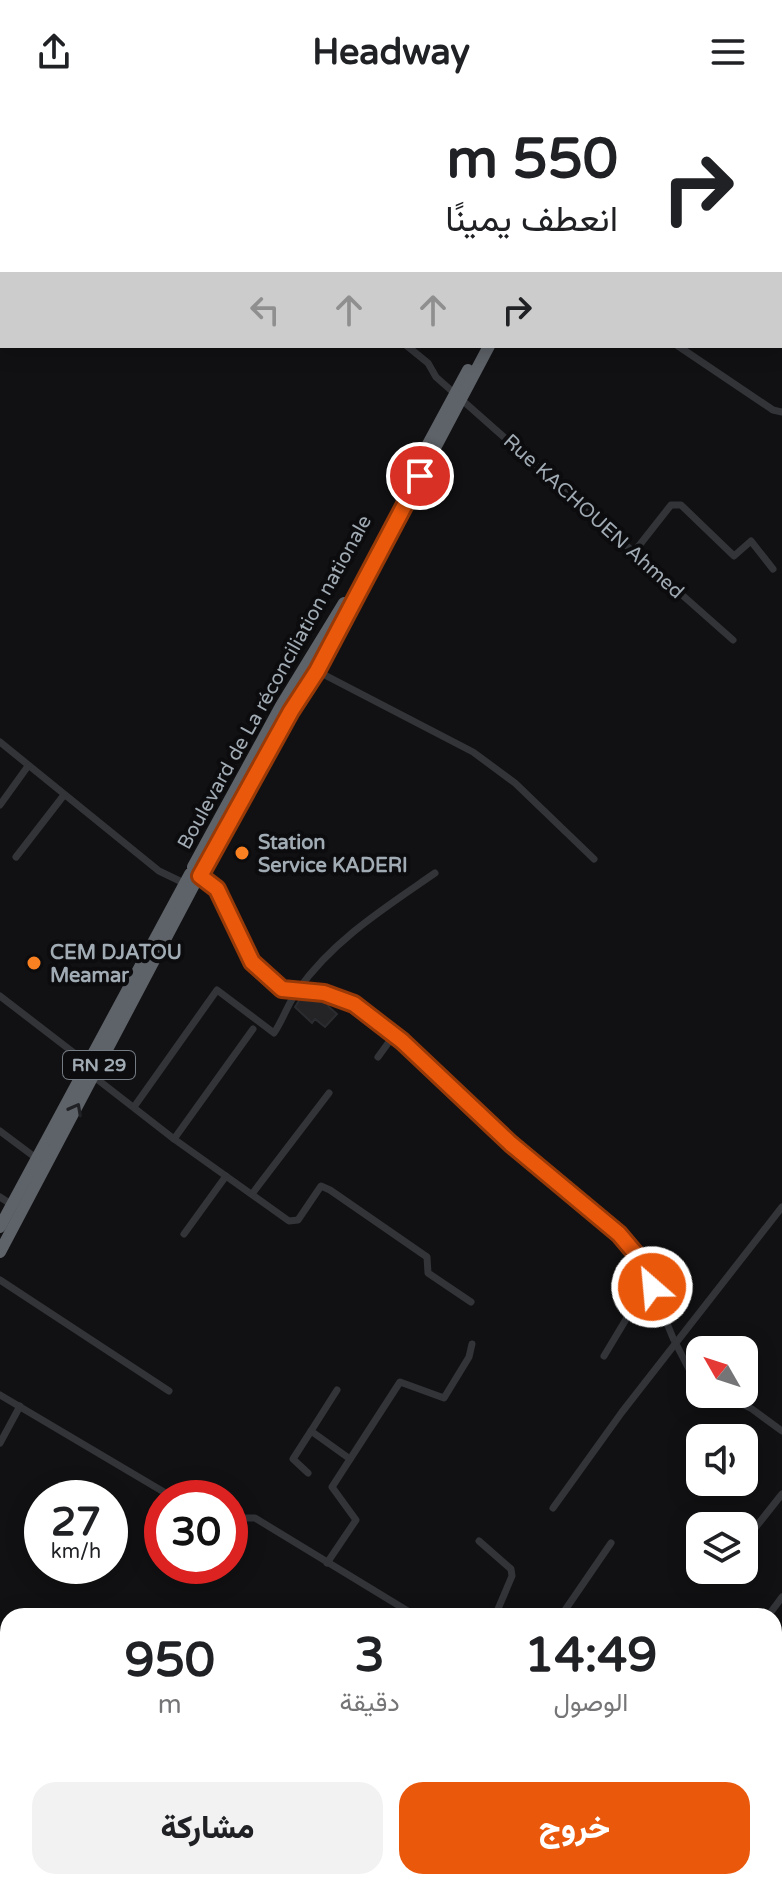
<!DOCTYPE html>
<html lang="ar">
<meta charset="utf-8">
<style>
body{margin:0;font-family:"Varela Round",Vazirmatn,sans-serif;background:#f2f2f2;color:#202124;direction:rtl;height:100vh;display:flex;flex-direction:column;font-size:30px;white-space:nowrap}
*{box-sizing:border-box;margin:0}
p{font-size:26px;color:#757577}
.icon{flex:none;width:44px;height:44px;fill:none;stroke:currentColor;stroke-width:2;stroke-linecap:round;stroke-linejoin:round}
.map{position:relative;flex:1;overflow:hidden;direction:ltr}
.details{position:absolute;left:0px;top:1504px;width:782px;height:282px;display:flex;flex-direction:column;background:#fff;border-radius:24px 24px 0 0;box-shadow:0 4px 20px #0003;direction:rtl}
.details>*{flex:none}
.top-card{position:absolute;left:0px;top:0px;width:782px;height:244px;box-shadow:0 4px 20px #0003;direction:rtl;background:#fff;color:#202124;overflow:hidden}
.needle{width:52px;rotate:309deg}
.fabs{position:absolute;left:686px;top:1232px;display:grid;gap:16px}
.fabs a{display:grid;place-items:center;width:72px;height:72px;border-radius:16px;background:#fff;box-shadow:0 4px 20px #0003;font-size:40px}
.speed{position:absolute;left:24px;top:1376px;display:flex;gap:16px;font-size:40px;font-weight:700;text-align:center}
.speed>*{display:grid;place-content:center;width:104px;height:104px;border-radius:50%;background:#fff;box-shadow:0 4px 20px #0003;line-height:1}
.speed small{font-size:20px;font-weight:400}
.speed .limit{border:12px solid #d22;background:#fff;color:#111}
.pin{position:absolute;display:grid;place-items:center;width:68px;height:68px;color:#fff;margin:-34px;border:4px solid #fff;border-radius:50%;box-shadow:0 2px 8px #0007}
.me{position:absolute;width:88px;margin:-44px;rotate:333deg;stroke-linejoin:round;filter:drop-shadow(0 0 6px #0008)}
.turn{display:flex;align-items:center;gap:28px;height:168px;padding:0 32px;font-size:36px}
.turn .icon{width:104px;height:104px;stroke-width:2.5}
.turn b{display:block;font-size:56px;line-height:68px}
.lanes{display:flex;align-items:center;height:76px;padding:0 32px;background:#0003;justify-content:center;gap:40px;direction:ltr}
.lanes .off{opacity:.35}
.eta{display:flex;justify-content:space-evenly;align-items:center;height:136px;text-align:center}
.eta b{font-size:48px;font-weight:800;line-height:56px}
.cta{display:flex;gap:16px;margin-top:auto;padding:16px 32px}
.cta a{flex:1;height:92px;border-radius:24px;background:#ea580c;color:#fff;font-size:32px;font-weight:800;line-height:92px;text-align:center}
.cta a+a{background:#f2f2f2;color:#202124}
header{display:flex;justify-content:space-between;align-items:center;height:104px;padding:0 32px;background:#fff;font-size:36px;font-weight:800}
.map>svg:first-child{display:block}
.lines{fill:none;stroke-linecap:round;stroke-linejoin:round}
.stream{stroke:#273337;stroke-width:2}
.building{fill:#242427;stroke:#2b2c2f;stroke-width:2}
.street{stroke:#323438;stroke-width:7}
.highway{stroke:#5e6369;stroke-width:12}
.oneway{stroke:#202225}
.route-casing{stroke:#983908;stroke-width:20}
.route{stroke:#ea580c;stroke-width:14}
.poi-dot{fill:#fa8121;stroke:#0c0c0e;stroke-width:3}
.labels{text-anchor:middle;stroke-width:8;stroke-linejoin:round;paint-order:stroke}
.shield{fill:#0c0c0e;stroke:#747b82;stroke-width:2}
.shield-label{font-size:18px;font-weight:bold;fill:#a1abb4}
.street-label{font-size:20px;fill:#a1abb4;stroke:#0c0c0e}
.poi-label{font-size:20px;font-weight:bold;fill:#a1abb4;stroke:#0c0c0e;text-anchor:start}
</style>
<header><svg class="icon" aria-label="menu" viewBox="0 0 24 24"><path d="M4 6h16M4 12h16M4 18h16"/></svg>Headway<svg class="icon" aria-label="share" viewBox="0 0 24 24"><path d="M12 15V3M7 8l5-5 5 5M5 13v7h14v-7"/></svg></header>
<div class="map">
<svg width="782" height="1785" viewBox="0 0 782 1785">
<rect width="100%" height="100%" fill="#111113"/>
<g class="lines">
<g class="stream">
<path d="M0,1674L8,1677"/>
<path d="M256,1778L267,1785"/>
</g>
</g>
<path class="building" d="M300,895L331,898L328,902L337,910L325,923L315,915L312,919L295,903Z"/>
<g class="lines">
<g class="street">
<path d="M108,0L110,2"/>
<path d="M407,242L428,259L436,273L733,536"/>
<path d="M678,242L773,306L782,308"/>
<path d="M634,448L671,401H681L734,452L751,437L773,465"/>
<path d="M317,567L473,648L515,679L594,755"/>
<path d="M0,638L159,767L184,779"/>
<path d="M0,701L28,662"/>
<path d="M16,753L64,691"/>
<path d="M200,772L217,785L252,858L282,885L324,889L354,900L402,937L511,1040L619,1130L651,1168L652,1183L673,1234L692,1271L700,1277"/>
<path d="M0,892L87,959"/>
<path d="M378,953L394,931"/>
<path d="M93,972L174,1035L289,1117L298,1116L321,1082L330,1086L427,1153L428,1169L471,1198"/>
<path d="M134,1003L217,886L274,929C283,916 289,897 298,886C333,836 386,803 435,769"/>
<path d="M0,1027L36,1054"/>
<path d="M174,1035L253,925"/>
<path d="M252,1090L329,989"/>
<path d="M0,1093L12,1101"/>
<path d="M184,1130L226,1072"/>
<path d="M0,1176L169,1287"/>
<path d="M604,1252L631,1207L652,1183"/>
<path d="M337,1286L311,1327L350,1355"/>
<path d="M723,1290L752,1305L782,1327"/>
<path d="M0,1291L174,1394"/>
<path d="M0,1339L20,1302"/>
<path d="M308,1369L293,1355L311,1327"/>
<path d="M553,1404L622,1308L782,1103"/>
<path d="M230,1414H255L416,1512"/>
<path d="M479,1437L511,1465L512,1472L495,1512"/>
<path d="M744,1438L782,1390"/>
<path d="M327,1459L356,1416L332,1383L400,1278L444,1294L469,1253L472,1240"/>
<path d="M714,1475L721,1466"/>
<path d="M561,1512L611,1439"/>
<path d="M768,1512L782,1493"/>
<path d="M774,1645L782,1634"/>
<path d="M0,1679L8,1682"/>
<path d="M774,1693L782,1700"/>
<path d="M1,1726L8,1730"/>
<path d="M774,1766L782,1754"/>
<path d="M654,1778L663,1785"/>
<path d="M13,1785L16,1778"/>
<path d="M121,1785L125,1778"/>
<path d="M200,1785L206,1778"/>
<path d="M447,1785L452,1778"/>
<path d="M601,1785L606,1778"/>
<path d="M762,1785L767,1778"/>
</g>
<g class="highway">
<path d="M616,2L617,0"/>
<path d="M427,342L468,266"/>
<path d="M193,763L281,602L344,499"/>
<path d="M201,767L291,607L317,567L489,242"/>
<path d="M0,1123L190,770"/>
<path d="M0,1148L197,775"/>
</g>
</g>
<defs><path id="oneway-chevron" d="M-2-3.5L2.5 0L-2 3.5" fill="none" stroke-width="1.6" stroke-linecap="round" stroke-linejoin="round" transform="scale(2)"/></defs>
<use class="oneway" href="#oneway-chevron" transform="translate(76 1005) rotate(-62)"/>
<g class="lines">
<g class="route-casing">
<path id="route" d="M420,372L317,567L291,607L200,772L217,785L252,858L282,885L324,889L354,900L402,937L511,1040L619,1130L651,1168L652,1183"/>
</g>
<use href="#route" class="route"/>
</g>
<g class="poi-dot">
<circle cx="242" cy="749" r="8"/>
<circle cx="34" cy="859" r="8"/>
</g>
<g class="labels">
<rect class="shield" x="63" y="947" width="72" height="28" rx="6"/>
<g class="shield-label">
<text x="99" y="967">RN 29</text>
</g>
<g class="street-label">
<text transform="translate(594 412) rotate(42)" y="7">Rue KACHOUEN Ahmed</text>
<text transform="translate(274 578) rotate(-61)" y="7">Boulevard de La réconciliation nationale</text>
</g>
<g class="poi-label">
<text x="258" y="745">Station<tspan x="258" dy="23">Service KADERI</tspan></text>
<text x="50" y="855">CEM DJATOU<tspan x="50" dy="23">Meamar</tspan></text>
</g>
</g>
</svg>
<div class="fabs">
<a><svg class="needle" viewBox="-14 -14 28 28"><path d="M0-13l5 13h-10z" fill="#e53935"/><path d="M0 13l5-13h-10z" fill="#757577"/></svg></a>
<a><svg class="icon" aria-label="sound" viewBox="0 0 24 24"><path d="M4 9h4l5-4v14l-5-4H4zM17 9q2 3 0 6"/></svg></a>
<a><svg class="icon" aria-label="layers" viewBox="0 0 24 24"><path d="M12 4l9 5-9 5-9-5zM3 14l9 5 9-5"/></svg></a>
</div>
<div class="speed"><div>27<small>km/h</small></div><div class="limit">30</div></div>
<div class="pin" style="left:420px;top:372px;background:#d93025"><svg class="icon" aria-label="arrive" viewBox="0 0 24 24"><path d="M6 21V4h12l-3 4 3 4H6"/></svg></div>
<svg class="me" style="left:652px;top:1183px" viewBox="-20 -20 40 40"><circle r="17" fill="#ea580c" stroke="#fff" stroke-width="3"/><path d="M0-11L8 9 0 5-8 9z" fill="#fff"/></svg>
<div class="top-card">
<div class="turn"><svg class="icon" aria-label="right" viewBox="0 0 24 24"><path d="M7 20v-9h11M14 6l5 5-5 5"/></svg><div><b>550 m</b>انعطف يمينًا</div></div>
<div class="lanes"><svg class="icon off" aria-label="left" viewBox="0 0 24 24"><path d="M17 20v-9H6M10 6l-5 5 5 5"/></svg><svg class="icon off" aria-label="ahead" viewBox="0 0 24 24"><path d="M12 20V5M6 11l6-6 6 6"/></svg><svg class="icon off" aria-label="ahead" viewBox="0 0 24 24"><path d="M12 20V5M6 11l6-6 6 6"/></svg><svg class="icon" aria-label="right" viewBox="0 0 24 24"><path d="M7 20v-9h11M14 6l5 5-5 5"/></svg></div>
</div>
<section class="details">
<div class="eta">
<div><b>14:49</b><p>الوصول</p></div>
<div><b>3</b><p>دقيقة</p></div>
<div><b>950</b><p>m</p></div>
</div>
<div class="cta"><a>خروج</a><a>مشاركة</a></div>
</section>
</div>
